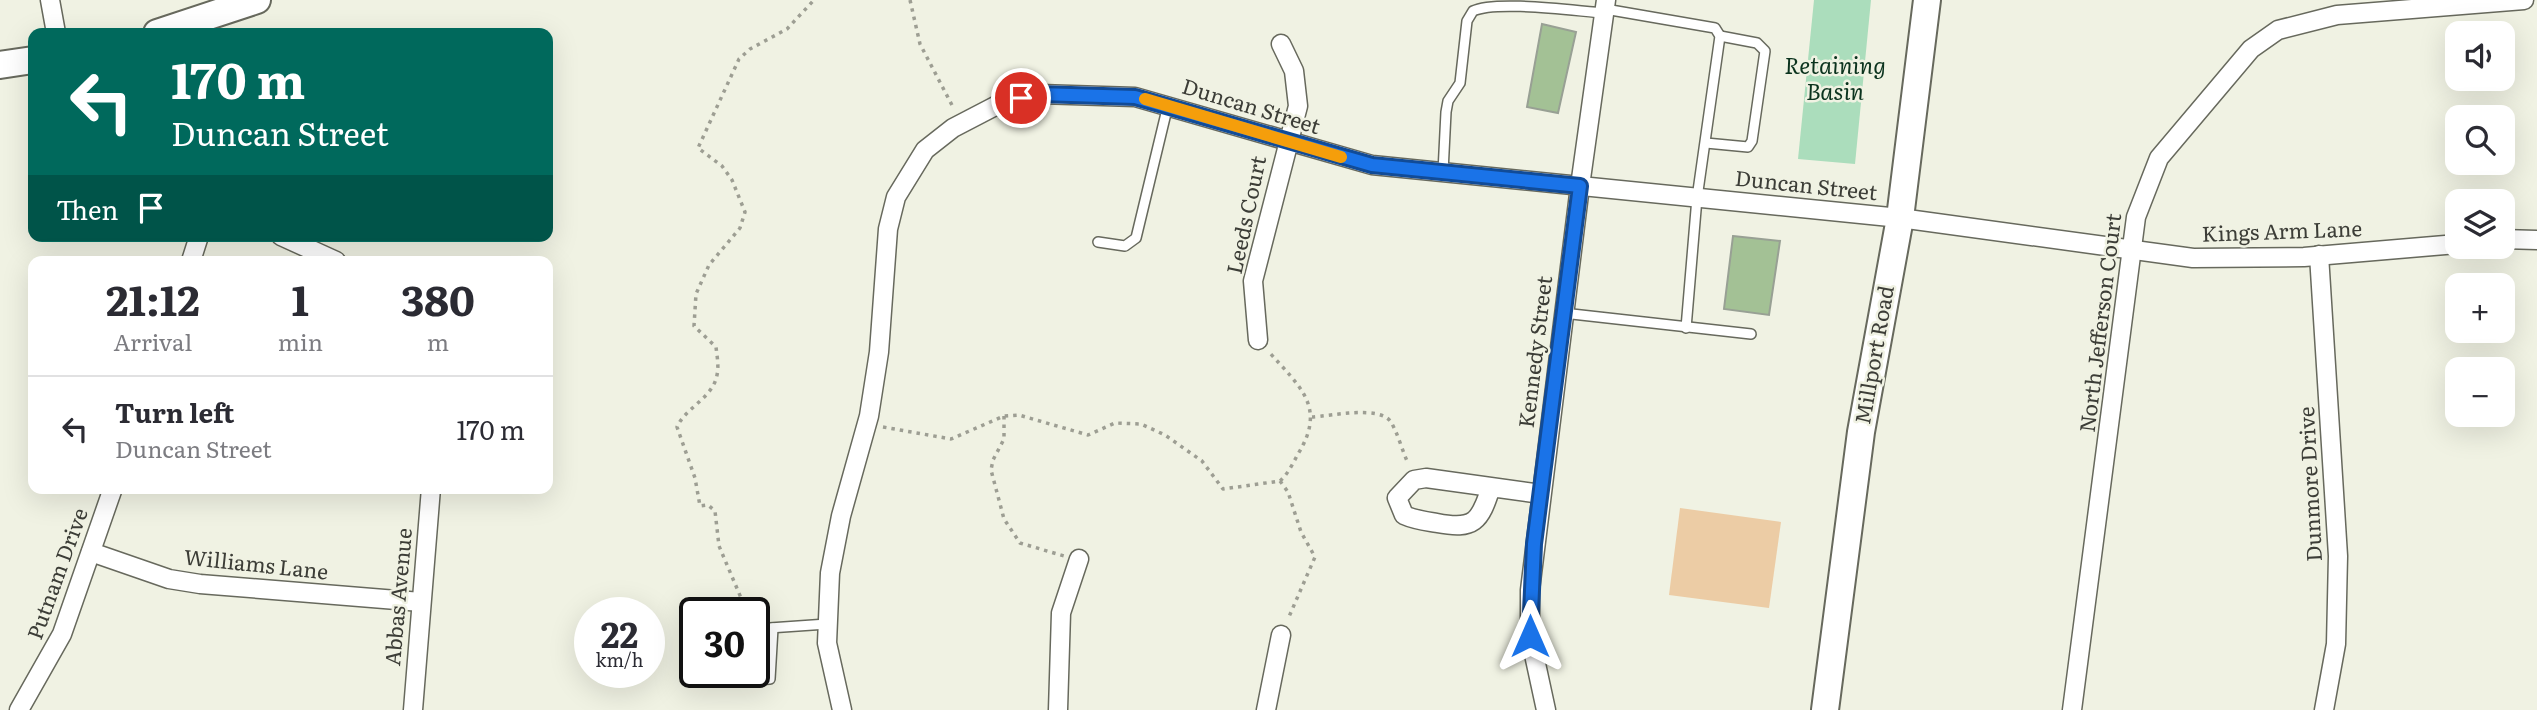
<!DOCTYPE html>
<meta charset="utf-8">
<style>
body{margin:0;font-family:Literata,serif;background:#f2f2f3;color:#2b2b33;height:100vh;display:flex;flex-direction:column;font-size:26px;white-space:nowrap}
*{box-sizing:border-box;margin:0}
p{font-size:23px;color:#7c7c81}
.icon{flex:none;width:38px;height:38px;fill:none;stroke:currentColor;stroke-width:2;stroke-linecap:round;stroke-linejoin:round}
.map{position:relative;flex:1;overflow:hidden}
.panel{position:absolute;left:28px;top:256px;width:525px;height:238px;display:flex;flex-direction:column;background:#fff;border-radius:14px;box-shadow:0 7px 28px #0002}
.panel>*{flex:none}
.top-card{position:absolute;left:28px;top:28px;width:525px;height:214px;border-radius:14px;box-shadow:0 7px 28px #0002;background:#00695c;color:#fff;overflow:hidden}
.buttons{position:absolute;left:2445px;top:21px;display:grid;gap:14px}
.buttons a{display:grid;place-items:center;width:70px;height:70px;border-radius:14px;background:#fff;box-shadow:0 7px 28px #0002;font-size:35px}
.speed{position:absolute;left:574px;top:597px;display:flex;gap:14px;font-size:35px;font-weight:700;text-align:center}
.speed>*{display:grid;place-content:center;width:91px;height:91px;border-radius:50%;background:#fff;box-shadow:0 7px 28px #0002;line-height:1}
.speed small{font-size:18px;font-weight:400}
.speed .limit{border:4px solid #111;border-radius:10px;background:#fff;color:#111}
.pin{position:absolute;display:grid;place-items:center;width:60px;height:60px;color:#fff;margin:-30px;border:4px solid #fff;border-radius:50%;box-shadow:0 2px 7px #0007}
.me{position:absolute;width:77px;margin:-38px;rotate:0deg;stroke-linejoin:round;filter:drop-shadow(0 0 5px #0008)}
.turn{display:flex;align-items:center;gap:24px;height:147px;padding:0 28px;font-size:32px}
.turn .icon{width:91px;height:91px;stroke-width:2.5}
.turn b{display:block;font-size:49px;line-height:60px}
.then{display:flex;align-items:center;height:66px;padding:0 28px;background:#0003;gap:14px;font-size:26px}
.eta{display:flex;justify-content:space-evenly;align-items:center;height:119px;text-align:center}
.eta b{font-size:42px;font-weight:700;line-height:49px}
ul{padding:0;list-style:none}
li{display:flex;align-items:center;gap:21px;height:105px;padding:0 28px;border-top:2px solid #e1e1e2}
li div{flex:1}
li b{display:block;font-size:26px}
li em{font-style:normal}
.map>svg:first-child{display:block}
.green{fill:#eccca5}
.water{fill:#abddbc}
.building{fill:#a3c195;stroke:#98a094;stroke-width:2}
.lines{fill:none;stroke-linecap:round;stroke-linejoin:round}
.lane-casing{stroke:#67695d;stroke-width:12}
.street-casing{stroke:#67695d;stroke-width:21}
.secondary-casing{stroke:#67695d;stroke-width:30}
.path{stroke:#9d9e93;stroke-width:3.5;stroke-dasharray:3.5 5;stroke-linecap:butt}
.lane{stroke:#fff;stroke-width:9}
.street{stroke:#fff;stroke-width:18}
.secondary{stroke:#fff;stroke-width:26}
.route-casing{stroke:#114b97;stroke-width:18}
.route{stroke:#1a73e8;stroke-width:12}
.slow{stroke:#f59e0b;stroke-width:12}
.labels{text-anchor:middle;stroke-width:5;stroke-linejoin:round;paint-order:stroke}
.street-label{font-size:21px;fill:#3c3d37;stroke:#f0f2e3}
.water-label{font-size:23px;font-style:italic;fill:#0b331e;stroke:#f0f2e3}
</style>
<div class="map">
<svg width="2537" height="710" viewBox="0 0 2537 710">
<rect width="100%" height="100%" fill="#f0f2e3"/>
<path class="green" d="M1680,508L1781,522L1769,608L1669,595Z"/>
<path class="water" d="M1814,0H1871L1855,164L1798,159Z"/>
<g class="building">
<path d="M1542,24L1576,32L1558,113L1527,107Z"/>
<path d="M1733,236L1780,241L1769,315L1724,309Z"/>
</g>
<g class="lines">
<g class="lane-casing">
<g id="lane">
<path d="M1605,9L1715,28L1720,36L1697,198L1686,328"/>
<path d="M1706,143L1748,147L1752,141L1765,51L1757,43L1720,36"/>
<path d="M1443,172L1446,112L1448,101L1460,83L1467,21L1473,11C1496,0 1575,11 1605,13"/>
<path d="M1098,242L1125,246L1136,238L1168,105"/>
<path d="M1563,313L1751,334"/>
<path d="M754,629L827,624"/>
<path d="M744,672L754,680L770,679L773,628"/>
</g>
</g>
<g class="street-casing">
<g id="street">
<path d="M50,0L56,33"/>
<path d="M281,236L336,261"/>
<path d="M2502,239L2537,240"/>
<path d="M2319,255L2338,556L2336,644L2324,710"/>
<path d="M191,261L199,236"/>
<path d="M1258,340L1253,281L1298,106L1294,71L1281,44"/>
<path d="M1491,487C1480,522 1474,530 1437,523C1425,521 1415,520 1404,515L1397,498L1414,480L1426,478L1541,494"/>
<path d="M91,552L169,579L200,584L421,602"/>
<path d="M19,710L62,634L113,488"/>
<path d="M413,710L431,488"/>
<path d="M842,710L827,643L830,573L841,516L869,416L879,352L888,229L896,197L925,150L953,128L1003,102L1039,94L1135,97L1372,165L1900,218L2193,258L2304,257L2457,244"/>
<path d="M1058,710L1061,613L1079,559"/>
<path d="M1266,710L1281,635"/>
<path d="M1546,710L1530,636V590L1580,186L1606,0"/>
<path d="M2072,710L2136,217L2159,158L2251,49L2278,30L2337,15L2524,0"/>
</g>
</g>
<g class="secondary-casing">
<g id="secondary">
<path d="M157,33L257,0"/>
<path d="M0,65L33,60"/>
<path d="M1825,710L1861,432L1900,218L1927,0"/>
</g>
</g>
<g class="path">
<path d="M910,0L920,44L954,109"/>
<path d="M1004,416V439L993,460L991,470L1004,519L1020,543L1064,556"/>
<path d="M1312,417C1330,416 1380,405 1391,422C1398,434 1402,450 1408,463"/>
<path d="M883,427L951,439L1004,416L1019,415L1088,435L1115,423L1141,424L1165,435L1202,461L1223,489L1280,481C1288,474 1293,463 1298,454C1327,407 1300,387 1269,352"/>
<path d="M1280,481L1288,492L1301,532L1315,557L1288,619"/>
<path d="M747,612L719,546L715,511L708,505L700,506L695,478L677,427C685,408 713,398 717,375C719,366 717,356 716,347L694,326L696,294L709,265L740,228L745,212L732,180L722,166L698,148L739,59L750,49L787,29L814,0"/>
</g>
<use href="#lane" class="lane"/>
<use href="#street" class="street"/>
<use href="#secondary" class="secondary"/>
</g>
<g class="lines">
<g class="route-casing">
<path id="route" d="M1021,98L1039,94L1135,97L1372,165L1580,186L1534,544L1530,636"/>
</g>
<use href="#route" class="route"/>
<path class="slow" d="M1145,99L1341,157"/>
</g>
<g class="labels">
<g class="street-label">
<text transform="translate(1251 107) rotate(17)" y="7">Duncan Street</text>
<text transform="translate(1806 186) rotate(6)" y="7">Duncan Street</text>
<text transform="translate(1247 215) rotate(-78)" y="7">Leeds Court</text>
<text transform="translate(2282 232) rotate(-2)" y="7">Kings Arm Lane</text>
<text transform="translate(2101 323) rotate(-83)" y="7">North Jefferson Court</text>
<text transform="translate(1536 352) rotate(-83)" y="7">Kennedy Street</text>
<text transform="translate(1875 355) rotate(-80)" y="7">Millport Road</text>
<text transform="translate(2311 484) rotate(-93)" y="7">Dunmore Drive</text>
<text transform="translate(256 565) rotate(6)" y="7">Williams Lane</text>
<text transform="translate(58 574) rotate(-70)" y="7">Putnam Drive</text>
<text transform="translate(399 597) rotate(-85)" y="7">Abbas Avenue</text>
</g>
<g class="water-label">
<text x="1835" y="74">Retaining<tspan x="1835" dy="26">Basin</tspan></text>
</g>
</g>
</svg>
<div class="buttons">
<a><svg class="icon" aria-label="sound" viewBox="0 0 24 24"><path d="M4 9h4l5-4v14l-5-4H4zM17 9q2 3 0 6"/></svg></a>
<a><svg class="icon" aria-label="search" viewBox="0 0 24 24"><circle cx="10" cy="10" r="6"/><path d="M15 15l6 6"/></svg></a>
<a><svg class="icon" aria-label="layers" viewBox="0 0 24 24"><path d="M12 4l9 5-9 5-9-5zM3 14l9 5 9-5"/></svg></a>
<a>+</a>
<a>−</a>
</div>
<div class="speed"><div>22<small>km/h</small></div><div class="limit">30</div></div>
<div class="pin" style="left:1021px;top:98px;background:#d93025"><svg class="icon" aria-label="arrive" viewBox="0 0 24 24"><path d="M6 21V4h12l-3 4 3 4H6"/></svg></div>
<svg class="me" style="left:1530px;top:636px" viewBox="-20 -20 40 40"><path d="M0-17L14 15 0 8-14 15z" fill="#1a73e8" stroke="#fff" stroke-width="4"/></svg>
<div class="top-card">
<div class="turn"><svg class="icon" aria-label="left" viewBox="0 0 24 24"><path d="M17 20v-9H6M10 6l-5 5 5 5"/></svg><div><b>170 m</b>Duncan Street</div></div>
<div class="then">Then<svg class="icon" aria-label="arrive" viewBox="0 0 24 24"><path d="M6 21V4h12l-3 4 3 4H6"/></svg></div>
</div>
<section class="panel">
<div class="eta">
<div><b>21:12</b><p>Arrival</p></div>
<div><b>1</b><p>min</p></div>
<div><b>380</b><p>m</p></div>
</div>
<ul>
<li><svg class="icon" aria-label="left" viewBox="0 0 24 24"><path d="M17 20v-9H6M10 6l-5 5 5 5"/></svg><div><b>Turn left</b><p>Duncan Street</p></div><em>170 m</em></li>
</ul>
</section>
</div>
